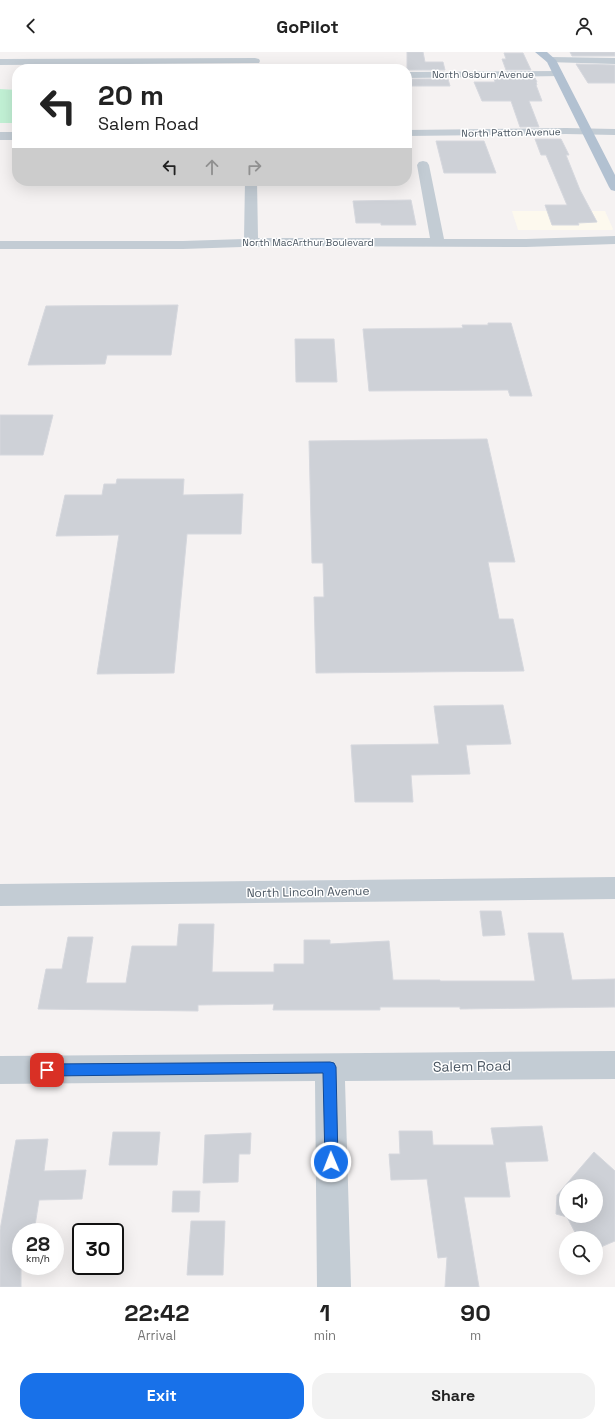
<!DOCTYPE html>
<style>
body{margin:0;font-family:"Space Grotesk",sans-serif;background:#f2f2f2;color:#222;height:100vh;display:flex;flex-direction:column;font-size:15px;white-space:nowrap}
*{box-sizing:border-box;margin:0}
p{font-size:13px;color:#767676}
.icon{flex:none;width:22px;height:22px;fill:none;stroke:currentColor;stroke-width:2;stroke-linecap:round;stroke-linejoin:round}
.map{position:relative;height:1235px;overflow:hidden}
.side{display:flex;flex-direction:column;background:#fff;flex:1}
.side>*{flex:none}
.guide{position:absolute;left:12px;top:12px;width:400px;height:122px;border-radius:16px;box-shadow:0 4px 16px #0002;background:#fff;color:#222;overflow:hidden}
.controls{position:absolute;left:559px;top:1127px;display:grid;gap:8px}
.controls a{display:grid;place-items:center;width:44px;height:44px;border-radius:50%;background:#fff;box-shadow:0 4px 16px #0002;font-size:20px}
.speed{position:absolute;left:12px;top:1171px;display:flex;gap:8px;font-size:20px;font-weight:700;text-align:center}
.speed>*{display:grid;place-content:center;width:52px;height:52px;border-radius:50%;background:#fff;box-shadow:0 4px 16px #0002;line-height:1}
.speed small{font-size:10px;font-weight:400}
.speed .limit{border:2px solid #111;border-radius:6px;background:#fff;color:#111}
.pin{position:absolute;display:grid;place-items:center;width:34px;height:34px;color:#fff;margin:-17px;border-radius:8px;box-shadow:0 2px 6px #0006}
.me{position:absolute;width:44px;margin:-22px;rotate:359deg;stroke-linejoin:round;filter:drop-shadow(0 0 3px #0008)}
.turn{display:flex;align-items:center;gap:14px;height:84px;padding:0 20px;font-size:18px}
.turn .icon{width:52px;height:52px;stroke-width:2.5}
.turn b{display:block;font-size:28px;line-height:34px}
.lanes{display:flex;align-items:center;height:38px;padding:0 20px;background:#0003;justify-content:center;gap:20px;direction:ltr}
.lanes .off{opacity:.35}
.eta{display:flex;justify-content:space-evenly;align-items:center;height:68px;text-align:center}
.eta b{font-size:24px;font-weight:800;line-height:28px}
.action{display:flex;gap:8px;margin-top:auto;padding:8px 20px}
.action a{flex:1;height:46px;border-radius:16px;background:#1871e9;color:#fff;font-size:16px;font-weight:800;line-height:46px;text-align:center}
.action a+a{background:#f2f2f2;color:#222}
header{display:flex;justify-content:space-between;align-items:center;height:52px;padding:0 20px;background:#fff;font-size:18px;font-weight:800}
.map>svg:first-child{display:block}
.commercial{fill:#fdf9ee}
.green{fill:#c2f1d5}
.building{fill:#ced1d7;stroke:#d6d8de;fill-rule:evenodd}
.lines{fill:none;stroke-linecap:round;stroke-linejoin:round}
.minor{fill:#c3ccd4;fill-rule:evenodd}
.major{fill:#b2c1d1;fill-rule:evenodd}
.route{fill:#1871e9;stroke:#104997}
.labels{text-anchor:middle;stroke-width:3;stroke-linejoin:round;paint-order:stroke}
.far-street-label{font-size:10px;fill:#495561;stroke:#fff}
.street-label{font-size:12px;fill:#495561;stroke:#fff}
.near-street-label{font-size:14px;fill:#495561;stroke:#fff}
</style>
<header><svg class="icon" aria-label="back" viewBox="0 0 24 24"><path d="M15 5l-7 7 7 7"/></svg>GoPilot<svg class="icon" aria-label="person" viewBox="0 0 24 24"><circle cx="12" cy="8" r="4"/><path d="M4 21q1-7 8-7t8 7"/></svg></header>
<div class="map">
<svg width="615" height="1235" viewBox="0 0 615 1235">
<rect width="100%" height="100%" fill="#f5f2f2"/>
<path class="commercial" d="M512,159H605L613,177L612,178H518Z"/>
<path class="green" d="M0,37L17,38V71H0Z"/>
<g class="building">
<path d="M407,0H423L425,10H443L445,18H407Z"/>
<path d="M570,0H615V4H572Z"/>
<path d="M504,1H523L531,18H506L502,7H506Z"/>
<path d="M576,12L615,13V31H588Z"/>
<path d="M535,26L537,30H536L537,33H536L542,49H529L539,75H520L511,49H482L474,30H495L494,27Z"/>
<path d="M407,27H448L450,34H407Z"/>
<path d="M535,87H561L569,103H566L580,138L597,170L578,171L579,173H552L545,153H567L546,103H541Z"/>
<path d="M436,89H484L496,121H444Z"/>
<path d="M411,148L416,173H381V171H356L353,149Z"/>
<path d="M178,253L171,303H107L105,312L28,313L46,254Z"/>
<path d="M488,271H511L532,344H510L508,338L369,339L363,277L463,276L462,273H488Z"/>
<path d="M295,287H334L337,330H296Z"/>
<path d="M0,363H53L43,403H0Z"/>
<path d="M487,387L515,510H488L499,567H513L524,619L316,621L314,545H324L323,511H312L309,389Z"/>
<path d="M117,427H184L183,443L243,442L241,482H187L174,621L97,622L119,483L56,484L65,443H102L104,432H116Z"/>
<path d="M503,653L511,692L466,693L470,722L411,723L413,750H355L351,693L439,692L434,654Z"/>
<path d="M480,859H501L505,883L483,884Z"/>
<path d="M179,872H214L212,920H274V912H304V888H330V892L389,889L393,928H440V929H535L528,881H563L572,928L615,927V955L460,957V955H380V958H273L274,952L198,953V959L38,957L46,917H62L68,885H93L86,931H126L132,894H177Z"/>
<path d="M542,1074L548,1109L505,1110L510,1145H464L479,1235H445L447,1205L438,1206L427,1127L391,1128L389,1102H400L399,1079H432L433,1093H494L491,1076Z"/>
<path d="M113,1080H160L157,1113H109Z"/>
<path d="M251,1081L250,1102H239L238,1130L203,1131L205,1083Z"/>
<path d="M48,1087L44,1119L86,1118L82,1147L39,1148L34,1180H21V1235H0V1178L16,1088Z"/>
<path d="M594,1100L615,1119V1189L596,1197V1186H578L567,1165L556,1162L557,1143ZM566,1134H596V1164H566Z"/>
<path d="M173,1139H200L199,1160H172Z"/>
<path d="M191,1169H225L223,1223H187Z"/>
</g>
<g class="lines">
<g class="minor">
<path d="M551,5L615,6V12L547,10L546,8L547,6Z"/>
<path d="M255,6L259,7L260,9L259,11L0,13V7Z"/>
<path d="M558,19L563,22L562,24L407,26V20Z"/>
<path d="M566,76L615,77V83L566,82L407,84V78Z"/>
<rect x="0" y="80" width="17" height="8"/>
<path d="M423,109L427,110L429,113L444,187H526L615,184V192L526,195L274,194L183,197H0V189H183L244,187L245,129H257L258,186H430L417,113L419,110Z"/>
<path d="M615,825V847L0,854V832Z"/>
<path d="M615,999V1027L345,1029L351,1235H317L315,1029L0,1032V1004Z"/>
</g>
<path class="major" d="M535,0H547L556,8L615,123V139L611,138L609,135L547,10Z"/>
</g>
<path class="route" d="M330,1010L334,1011L336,1015L338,1110L336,1114L331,1116L327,1114L325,1110L323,1021L47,1024L43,1022L41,1018L43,1014L47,1012Z"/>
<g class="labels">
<g class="far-street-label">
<text x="483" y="26">North Osburn Avenue</text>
<text transform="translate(511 80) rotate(-1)" y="4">North Patton Avenue</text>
<text x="308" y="194">North MacArthur Boulevard</text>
</g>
<g class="street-label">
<text transform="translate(308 840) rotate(-1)" y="4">North Lincoln Avenue</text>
</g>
<g class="near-street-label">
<text transform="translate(472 1014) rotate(-1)" y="5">Salem Road</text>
</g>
</g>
</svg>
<div class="controls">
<a><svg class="icon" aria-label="sound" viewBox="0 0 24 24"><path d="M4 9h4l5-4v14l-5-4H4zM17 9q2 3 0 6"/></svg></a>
<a><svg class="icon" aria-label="search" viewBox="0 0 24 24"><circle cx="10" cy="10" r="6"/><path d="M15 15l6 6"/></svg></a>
</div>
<div class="speed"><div>28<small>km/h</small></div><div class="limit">30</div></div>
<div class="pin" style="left:47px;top:1018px;background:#d93025"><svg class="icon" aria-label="arrive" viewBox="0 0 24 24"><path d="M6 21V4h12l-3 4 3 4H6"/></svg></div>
<svg class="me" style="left:331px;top:1110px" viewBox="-20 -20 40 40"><circle r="17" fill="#1871e9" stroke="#fff" stroke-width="3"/><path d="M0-11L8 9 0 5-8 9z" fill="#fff"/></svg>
<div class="guide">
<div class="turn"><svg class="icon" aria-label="left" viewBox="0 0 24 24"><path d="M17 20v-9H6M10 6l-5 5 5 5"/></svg><div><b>20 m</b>Salem Road</div></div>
<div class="lanes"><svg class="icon" aria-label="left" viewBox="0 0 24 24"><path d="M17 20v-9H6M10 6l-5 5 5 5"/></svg><svg class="icon off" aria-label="ahead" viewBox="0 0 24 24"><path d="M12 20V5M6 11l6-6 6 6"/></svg><svg class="icon off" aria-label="right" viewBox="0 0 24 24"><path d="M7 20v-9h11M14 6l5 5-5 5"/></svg></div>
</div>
</div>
<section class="side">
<div class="eta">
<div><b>22:42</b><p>Arrival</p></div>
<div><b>1</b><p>min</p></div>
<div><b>90</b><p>m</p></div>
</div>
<div class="action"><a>Exit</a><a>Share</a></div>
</section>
